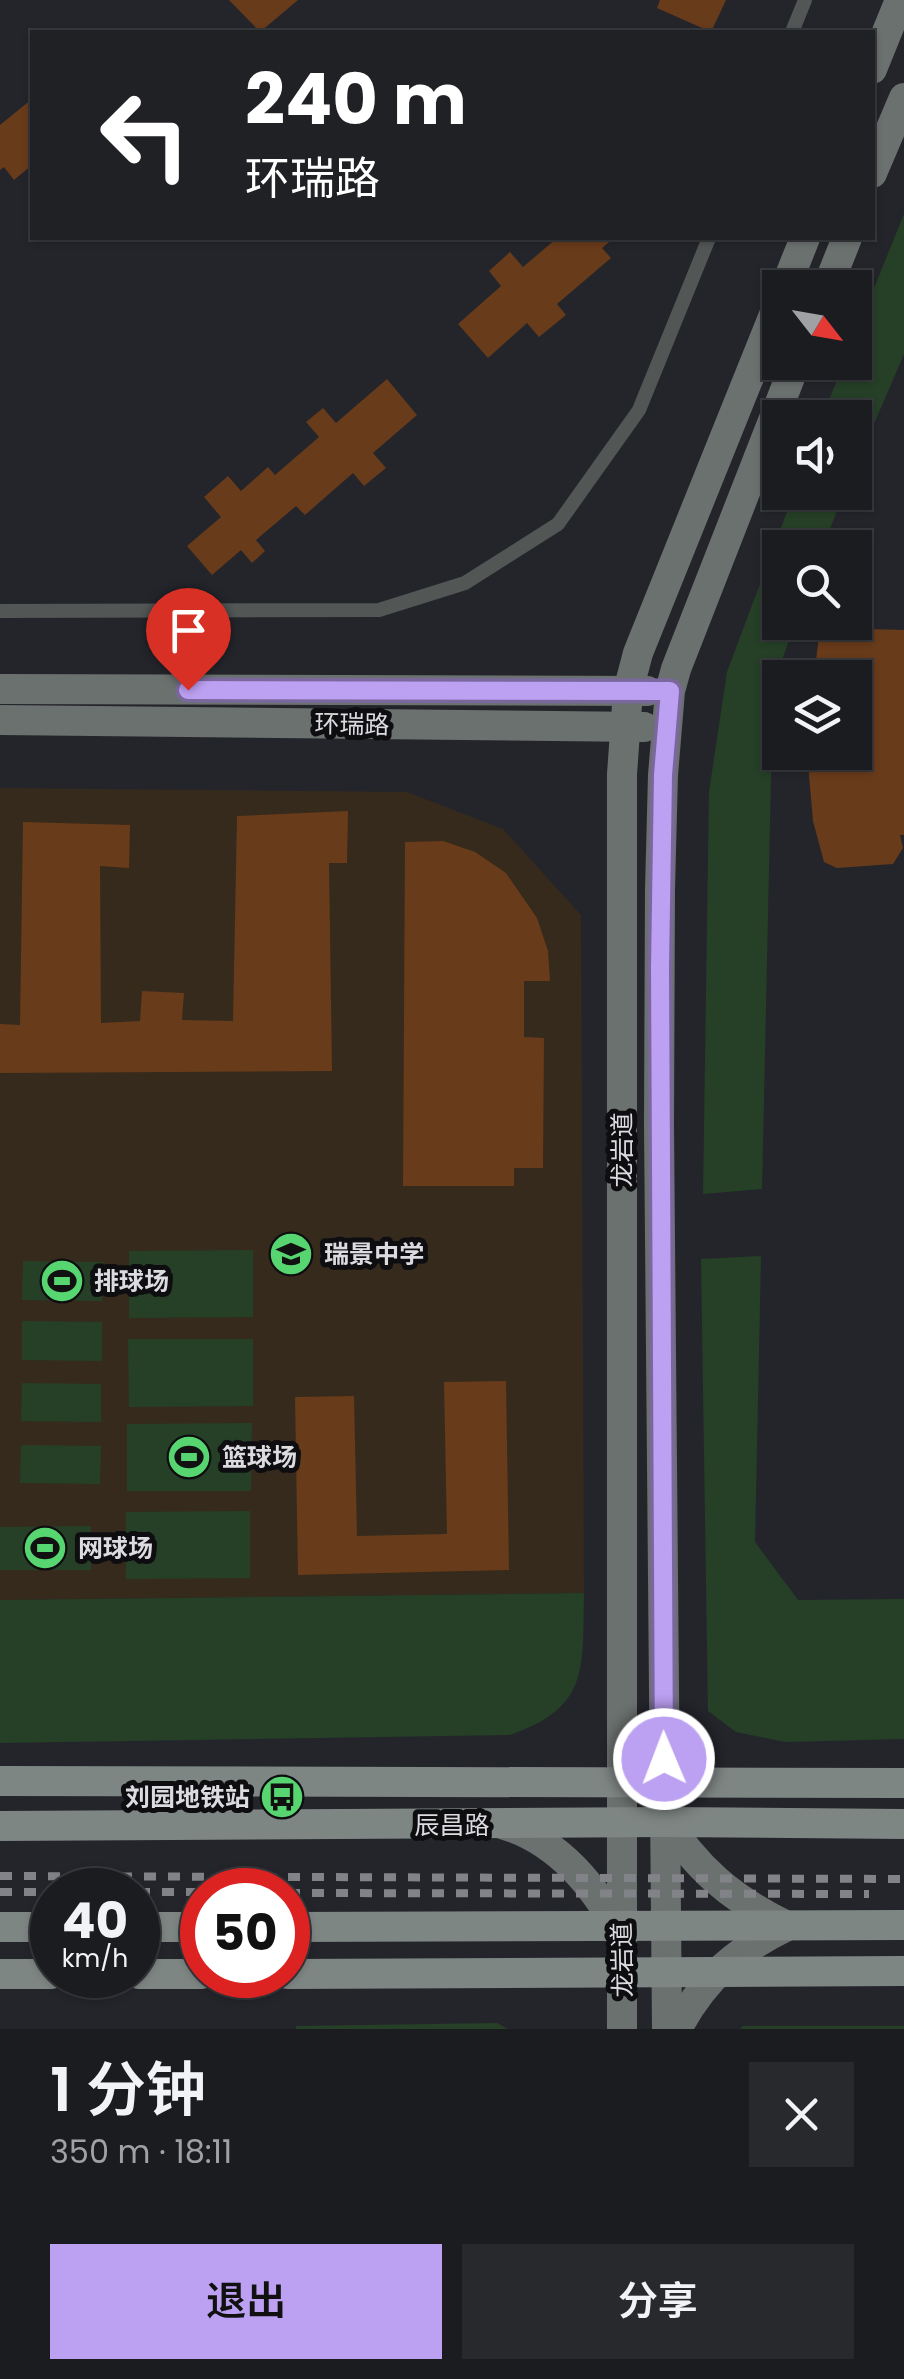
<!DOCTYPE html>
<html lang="zh">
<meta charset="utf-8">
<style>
body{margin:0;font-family:Poppins,"Noto Sans SC",sans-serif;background:#28292d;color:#f1f3f6;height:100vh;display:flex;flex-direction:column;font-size:38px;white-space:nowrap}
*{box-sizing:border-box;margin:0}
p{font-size:32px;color:#a0a1a5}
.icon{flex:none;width:55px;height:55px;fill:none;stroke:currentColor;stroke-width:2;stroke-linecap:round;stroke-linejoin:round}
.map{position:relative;height:2029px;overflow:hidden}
.details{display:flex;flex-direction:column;background:#1b1c20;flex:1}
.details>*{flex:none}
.guide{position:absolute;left:30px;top:30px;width:845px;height:210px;border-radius:0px;box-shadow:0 2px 8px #0004,0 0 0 2px #393a3e;background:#202124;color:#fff;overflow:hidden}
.needle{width:65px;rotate:121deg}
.controls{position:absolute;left:762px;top:270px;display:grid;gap:20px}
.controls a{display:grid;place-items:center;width:110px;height:110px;border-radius:0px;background:#1b1c20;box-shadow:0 2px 8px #0004,0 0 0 2px #393a3e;font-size:50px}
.speed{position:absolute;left:30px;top:1868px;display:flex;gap:20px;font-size:50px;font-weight:700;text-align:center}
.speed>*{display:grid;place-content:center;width:130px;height:130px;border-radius:50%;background:#1b1c20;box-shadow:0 2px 8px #0004,0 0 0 2px #393a3e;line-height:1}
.speed small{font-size:25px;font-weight:400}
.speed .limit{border:15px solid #d22;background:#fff;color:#111}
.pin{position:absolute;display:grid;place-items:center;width:85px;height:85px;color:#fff;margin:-102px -42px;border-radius:50% 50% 50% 0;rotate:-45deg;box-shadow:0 0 10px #0007}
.pin .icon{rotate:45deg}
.me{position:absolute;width:110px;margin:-55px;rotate:359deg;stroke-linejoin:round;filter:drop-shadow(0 0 8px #0008)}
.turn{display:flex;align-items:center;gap:35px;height:210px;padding:0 50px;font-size:45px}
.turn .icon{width:130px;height:130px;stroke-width:2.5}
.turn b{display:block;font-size:70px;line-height:85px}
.round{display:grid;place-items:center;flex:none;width:105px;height:105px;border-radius:0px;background:#28292d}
.headline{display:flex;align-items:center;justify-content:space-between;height:170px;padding:0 50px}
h1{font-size:60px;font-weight:600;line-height:75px}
.button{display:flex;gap:20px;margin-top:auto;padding:20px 50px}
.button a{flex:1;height:115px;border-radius:0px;background:#bca0f2;color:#111;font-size:40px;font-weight:600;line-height:115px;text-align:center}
.button a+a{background:#28292d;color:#f1f3f6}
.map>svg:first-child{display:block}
.education{fill:#362a1c}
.green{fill:#254027}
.building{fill:#683b1a}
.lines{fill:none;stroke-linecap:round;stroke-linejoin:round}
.lane{stroke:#525655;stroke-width:14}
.secondary{stroke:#6b716f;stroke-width:30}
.primary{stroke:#7e8684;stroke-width:30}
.rail{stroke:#828388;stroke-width:8;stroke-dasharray:12 12;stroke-linecap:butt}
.route-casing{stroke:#7a689d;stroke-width:25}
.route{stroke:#bca0f2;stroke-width:18}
.labels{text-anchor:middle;stroke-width:10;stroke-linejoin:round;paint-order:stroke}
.street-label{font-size:25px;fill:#dcdce0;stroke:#0e0e11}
.poi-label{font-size:25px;font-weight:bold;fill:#dcdce0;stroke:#0e0e11;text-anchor:start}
</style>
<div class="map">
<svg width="904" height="2029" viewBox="0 0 904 2029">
<rect width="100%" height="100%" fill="#24252b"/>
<path class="education" d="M0,788L407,792L503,829L581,915L584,1593L0,1600Z"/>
<g class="green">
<path d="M904,214V354L855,468V418L822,417L844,363L855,362V335Z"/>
<path d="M794,493H844L823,547L780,548V622L795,623L773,686L762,1189L703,1194L709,792L727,672Z"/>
<path d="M253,1250V1317L129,1318V1251Z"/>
<path d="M761,1256L755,1542L798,1600L904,1599V1739L785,1742L736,1732L708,1711L701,1259Z"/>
<path d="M23,1261L103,1262L102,1301L22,1300Z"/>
<path d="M22,1321L102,1322V1361L22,1360Z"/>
<path d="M128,1339H253V1406L129,1407Z"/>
<path d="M22,1383L101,1384V1422L21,1421Z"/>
<path d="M252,1423L251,1491H127V1424Z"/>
<path d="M21,1445L101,1446L100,1484L20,1483Z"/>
<path d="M250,1511V1578L126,1579V1512Z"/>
<path d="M91,1526V1570H0V1527Z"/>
<path d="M584,1593C582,1667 591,1707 510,1735L0,1743V1600Z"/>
<path d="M497,2023L508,2029H296V2026Z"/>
<path d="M743,2026H904V2029H740Z"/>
</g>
<g class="building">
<path d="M229,0H298L260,32Z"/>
<path d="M660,0H726L711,32L657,8Z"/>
<path d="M32,99V165L14,180L4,167L0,170V125Z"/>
<path d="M557,238H614L602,248L611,258L557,304L566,315L539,337L527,323L488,358L458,324L501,286L489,271L510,252L523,267Z"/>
<path d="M387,379L417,415L373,453L386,468L364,486L353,473L305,515L296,506L256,540L265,551L252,563L241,550L212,575L187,546L221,517L204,497L228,476L241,491L268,467L275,475L319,437L306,422L323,408L336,423Z"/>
<path d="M832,628L904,630V835H900L903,848L893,864L837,868L824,862L813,821L807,752H855V678H814L819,635Z"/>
<path d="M348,811L347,863H329L332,1071L0,1073V1024L20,1025L23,822L130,825L129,868L100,866L101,1023L140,1021L142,991L184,993L182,1020L233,1021L237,816Z"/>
<path d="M443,841L475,852L506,873L537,918L548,951L550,981H524V1037L544,1038L543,1168H514V1186H403L405,842Z"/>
<path d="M506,1381L509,1570L298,1575L295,1397L354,1396L357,1536L447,1534L444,1382Z"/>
</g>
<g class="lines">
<g class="lane">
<path d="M792,32L805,0"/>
<path d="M0,611L379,610L465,583L558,524L639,410L709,238"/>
</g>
<g class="secondary">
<path d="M872,69L900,0"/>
<path d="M872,173L904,98"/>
<path d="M785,288L805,238"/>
<path d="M827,288L847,238"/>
<path d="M0,689L647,691"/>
<path d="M0,720L644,727"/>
<path d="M662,1815C696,1868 730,1898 787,1926"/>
<path d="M502,1824C558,1840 595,1886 621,1935"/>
<path d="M622,2029V774L628,691L638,653L780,300"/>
<path d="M667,2029L659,1125L660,890L663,775L670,691L676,669L796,362"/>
<path d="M677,2029C704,1978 736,1951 787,1926"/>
</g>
<g class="primary">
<path d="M0,1781L904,1783"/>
<path d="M0,1826L666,1822L904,1824"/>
<path d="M0,1927H52"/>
<path d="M138,1927H202"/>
<path d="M288,1927L904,1925"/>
<path d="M0,1974H52"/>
<path d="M138,1974H202"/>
<path d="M288,1974L904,1971"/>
</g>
<g class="rail">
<path d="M0,1876L904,1879"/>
<path d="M0,1892H52"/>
<path d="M138,1892H202"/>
<path d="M288,1893L869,1894"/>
</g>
</g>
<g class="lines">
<g class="route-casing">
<path id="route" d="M188,690L670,691L663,775L660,968L664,1759"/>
</g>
<use href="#route" class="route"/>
</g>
<defs>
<g id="school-disc" transform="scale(2.25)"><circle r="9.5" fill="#57d570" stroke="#0e0e11"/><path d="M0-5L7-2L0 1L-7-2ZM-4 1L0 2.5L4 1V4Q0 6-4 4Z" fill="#111"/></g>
<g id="stadium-disc" transform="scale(2.25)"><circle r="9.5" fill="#57d570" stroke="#0e0e11"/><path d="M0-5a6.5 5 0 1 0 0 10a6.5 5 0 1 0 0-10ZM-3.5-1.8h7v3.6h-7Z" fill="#111"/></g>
<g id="bus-disc" transform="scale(2.25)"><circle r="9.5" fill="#57d570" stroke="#0e0e11"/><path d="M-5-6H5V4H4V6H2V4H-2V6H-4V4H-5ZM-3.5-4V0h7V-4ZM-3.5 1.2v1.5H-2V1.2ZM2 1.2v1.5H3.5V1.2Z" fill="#111"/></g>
</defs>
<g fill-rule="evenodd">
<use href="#school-disc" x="291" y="1254"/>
<use href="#stadium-disc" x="62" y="1281"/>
<use href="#stadium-disc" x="189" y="1457"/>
<use href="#stadium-disc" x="45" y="1548"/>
<use href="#bus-disc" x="282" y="1797"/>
</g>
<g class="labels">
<g class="street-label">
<text transform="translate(352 724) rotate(1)" y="9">环瑞路</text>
<text transform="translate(622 1150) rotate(-90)" y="9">龙岩道</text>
<text x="452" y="1834">辰昌路</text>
<text transform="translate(622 1960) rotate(-91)" y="9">龙岩道</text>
</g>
<g class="poi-label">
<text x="324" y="1263">瑞景中学</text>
<text x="94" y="1290">排球场</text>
<text x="222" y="1466">篮球场</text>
<text x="78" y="1557">网球场</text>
<text x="250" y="1806" text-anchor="end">刘园地铁站</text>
</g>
</g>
</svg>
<div class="controls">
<a><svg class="needle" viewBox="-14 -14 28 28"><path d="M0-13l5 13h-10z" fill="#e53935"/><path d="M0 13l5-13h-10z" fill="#a0a1a5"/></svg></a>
<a><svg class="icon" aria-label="sound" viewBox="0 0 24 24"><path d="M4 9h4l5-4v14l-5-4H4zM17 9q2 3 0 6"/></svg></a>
<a><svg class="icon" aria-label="search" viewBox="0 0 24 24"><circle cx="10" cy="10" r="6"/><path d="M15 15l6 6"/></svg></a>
<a><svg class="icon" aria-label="layers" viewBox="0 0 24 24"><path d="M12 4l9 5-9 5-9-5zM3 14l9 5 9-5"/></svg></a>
</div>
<div class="speed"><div>40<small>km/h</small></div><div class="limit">50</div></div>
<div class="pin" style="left:188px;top:690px;background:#d93025"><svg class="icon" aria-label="arrive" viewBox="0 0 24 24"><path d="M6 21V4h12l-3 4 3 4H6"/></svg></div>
<svg class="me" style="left:664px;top:1759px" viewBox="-20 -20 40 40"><circle r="17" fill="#bca0f2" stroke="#fff" stroke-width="3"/><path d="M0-11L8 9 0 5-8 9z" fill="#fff"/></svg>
<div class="guide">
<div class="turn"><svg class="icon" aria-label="left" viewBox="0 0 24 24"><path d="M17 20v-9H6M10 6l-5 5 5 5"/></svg><div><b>240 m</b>环瑞路</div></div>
</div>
</div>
<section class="details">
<div class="headline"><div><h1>1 分钟</h1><p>350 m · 18:11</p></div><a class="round"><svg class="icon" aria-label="close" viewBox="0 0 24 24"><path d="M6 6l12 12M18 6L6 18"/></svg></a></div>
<div class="button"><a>退出</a><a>分享</a></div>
</section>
